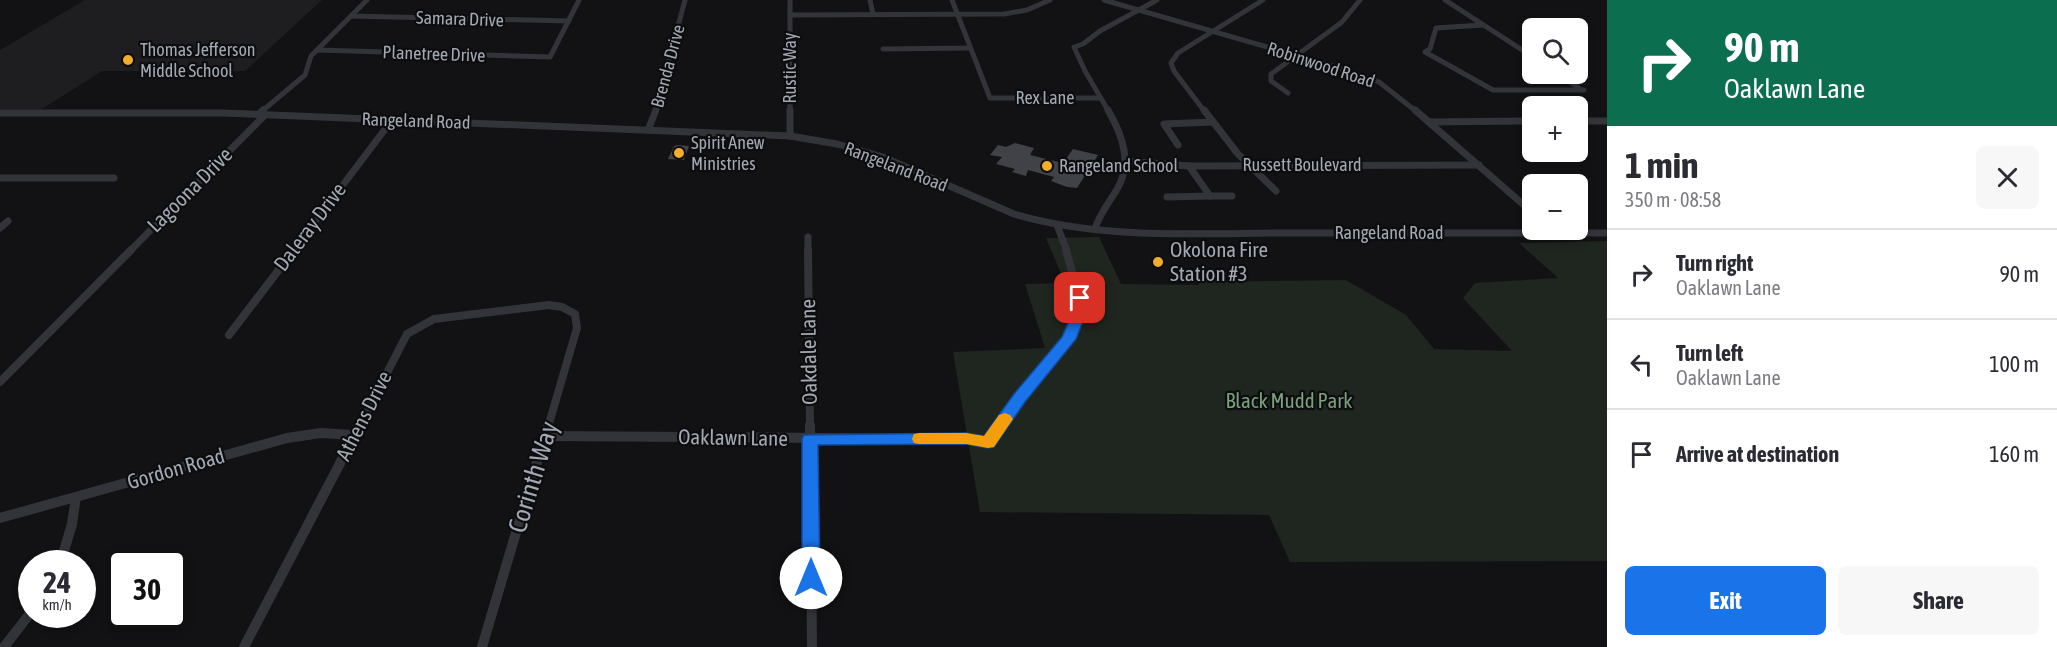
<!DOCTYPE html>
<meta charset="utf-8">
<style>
body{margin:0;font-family:"Asap Condensed",sans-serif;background:#f7f7f7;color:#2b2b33;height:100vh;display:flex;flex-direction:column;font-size:22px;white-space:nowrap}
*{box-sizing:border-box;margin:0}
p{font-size:20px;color:#7c7c81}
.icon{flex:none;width:33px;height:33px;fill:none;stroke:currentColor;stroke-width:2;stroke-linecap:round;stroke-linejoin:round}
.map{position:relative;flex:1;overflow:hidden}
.sheet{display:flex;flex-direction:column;background:#fff;width:450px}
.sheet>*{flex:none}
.guide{background:#0b6e4f;color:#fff;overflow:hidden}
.buttons{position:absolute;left:1522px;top:18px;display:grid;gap:12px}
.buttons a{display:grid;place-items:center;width:66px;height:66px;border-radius:9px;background:#fff;box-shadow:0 3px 9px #0003;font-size:30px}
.speed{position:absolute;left:18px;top:550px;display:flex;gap:12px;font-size:30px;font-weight:700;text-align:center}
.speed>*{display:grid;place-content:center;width:78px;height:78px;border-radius:50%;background:#fff;box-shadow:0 3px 9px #0003;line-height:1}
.speed small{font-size:15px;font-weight:400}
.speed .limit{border:3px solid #111;border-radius:9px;background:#fff;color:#111}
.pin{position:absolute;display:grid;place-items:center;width:51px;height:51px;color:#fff;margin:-26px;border-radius:12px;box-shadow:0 3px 9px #0006}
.me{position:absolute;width:66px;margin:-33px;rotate:0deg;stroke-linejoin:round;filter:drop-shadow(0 0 4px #0008)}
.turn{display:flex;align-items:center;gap:21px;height:126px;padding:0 18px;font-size:27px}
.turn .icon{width:78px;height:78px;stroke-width:2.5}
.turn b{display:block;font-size:42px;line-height:51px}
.round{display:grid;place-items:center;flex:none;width:63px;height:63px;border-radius:9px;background:#f7f7f7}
.overview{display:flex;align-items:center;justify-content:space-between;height:102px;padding:0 18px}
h1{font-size:36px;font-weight:700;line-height:45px}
.action{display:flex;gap:12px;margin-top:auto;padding:12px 18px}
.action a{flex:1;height:69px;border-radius:9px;background:#1a73e8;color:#fff;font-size:24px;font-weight:700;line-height:69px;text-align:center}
.action a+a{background:#f7f7f7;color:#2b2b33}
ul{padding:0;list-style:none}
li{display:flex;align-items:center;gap:18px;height:90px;padding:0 18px;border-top:2px solid #e1e1e2}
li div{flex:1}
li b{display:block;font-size:22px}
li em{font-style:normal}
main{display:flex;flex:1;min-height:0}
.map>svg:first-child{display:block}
.built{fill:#1e1e21}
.green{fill:#1e261f}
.building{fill:#414247}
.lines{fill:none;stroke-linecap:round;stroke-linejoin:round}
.street-far3{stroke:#333439;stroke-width:5}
.street-far2{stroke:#333439;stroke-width:7}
.street-far1{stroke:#333439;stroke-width:8}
.street{stroke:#333439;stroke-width:10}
.route{fill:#1a73e8;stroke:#114b97;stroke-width:1.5}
.slow{fill:#f59e0b}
.poi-dot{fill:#f2ad2c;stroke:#0d0d0f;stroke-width:2}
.labels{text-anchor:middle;stroke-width:4.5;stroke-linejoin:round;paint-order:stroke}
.far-street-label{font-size:18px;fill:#a3a9b4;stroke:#0d0d0f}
.far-poi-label{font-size:18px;fill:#a3a9b4;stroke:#0d0d0f;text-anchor:start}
.street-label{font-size:21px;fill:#a3a9b4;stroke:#0d0d0f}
.poi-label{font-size:21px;fill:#a3a9b4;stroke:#0d0d0f;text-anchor:start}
.park-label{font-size:21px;fill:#7aa07c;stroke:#0d0d0f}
.near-street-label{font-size:26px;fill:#a3a9b4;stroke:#0d0d0f}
</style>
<main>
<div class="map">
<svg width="1607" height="647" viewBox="0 0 1607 647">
<rect width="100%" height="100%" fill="#121214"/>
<path class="built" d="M85,0H322L245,71H102L42,109H0V50Z"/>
<path class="green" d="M1099,237L1121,284L1199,285L1198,282L1346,280L1406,315L1434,349L1512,351L1463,298L1475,283L1558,278L1519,243L1607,241V561L1290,562L1269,515L980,512L953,352L1045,348L1025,284L1065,283L1046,238Z"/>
<g class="building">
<path d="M1015,143L1034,148L1030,155L1063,163L1073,149L1098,155L1077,188L1067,187L1051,181L1054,177L1028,170L1026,176L1012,172L1015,169L996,164L1002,157L990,155L998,145L1006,147Z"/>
<path d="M677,145L689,146L684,160L668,159L674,146Z"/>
</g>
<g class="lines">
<g class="street-far3">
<path d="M790,0V112"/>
<path d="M870,0L873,14"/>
<path d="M952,0L990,98H1100"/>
<path d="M1104,0L1333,66L1379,82L1417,112"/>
<path d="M1445,0L1533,57"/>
<path d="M790,15L1004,14L1027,10L1050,0"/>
<path d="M351,16L569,21"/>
<path d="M1483,25L1436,28L1430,49L1425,52L1493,90H1584"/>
<path d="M883,49L970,48"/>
<path d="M317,50L550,57L579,0"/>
<path d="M1558,74L1582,90"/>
<path d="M1288,93L1271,81V74L1342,22L1360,0"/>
<path d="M261,112L305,75L311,56L367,0"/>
<path d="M655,112L685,0"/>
<path d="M1109,112L1085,71L1074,47L1083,44L1100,31L1157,0"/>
<path d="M1205,112L1174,71L1171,63L1178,53L1263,0"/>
</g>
<g class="street-far2">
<path d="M790,110V136"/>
<path d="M1204,110L1238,154L1276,191"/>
<path d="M1415,110L1533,213"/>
<path d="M0,113H223L790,136L837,144L883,157L1014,214C1102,240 1198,233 1289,233C1395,233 1501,233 1607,233"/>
<path d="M1578,121H1607"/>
<path d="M1429,122L1533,121"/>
<path d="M648,130L656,110"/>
<path d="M1178,145L1164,124L1213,122"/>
<path d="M1126,161L1189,166L1479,165"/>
<path d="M0,178H114"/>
<path d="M1210,196H1232"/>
<path d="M1167,197L1210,196L1189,166"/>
<path d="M1057,225L1067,251"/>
<path d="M0,228L8,221"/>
<path d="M1095,229C1099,215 1108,204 1116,191C1133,164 1123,136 1108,110"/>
<path d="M808,237V251"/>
<path d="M130,251L265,115L261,112L263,110"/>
<path d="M293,251L392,120"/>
</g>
<g class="street-far1">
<path d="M808,250L810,427"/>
<path d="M229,335L294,250"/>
<path d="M0,382L131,250"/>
<path d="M359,427L407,334L434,319L549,305L562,307L575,314L577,328L548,427"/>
<path d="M1000,427L1032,382L1064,346L1075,325L1079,296L1066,250"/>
</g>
<g class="street">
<path d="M810,425L812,647"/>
<path d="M545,436L966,439L988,442L1001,425"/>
<path d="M0,518L287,438L321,433L353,435"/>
<path d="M60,564L72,524L76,497"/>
<path d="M4,647L32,611"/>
<path d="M244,647L360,425"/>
<path d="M482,647L548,425"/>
</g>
</g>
<path class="route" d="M1080,294L1086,298L1083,321L1076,339L1025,402L994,447L988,448L966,444L818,445L820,578L818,583L811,586L805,583L802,578V439L804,435L966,433L984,436L1014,394L1062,337L1069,321L1073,298Z"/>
<path class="slow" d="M1005,413L1010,415L1013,419L994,447L988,448L966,444H919L914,443L912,439L914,434L919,433H966L984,436L999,415Z"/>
<g class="poi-dot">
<circle cx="128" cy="60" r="6"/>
<circle cx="679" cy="153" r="6"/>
<circle cx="1047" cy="166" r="6"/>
<circle cx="1158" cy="262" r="6"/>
</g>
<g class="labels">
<g class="far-street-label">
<text transform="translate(460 19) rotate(2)" y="6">Samara Drive</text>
<text transform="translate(434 54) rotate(2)" y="6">Planetree Drive</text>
<text transform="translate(1321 65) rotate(18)" y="6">Robinwood Road</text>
<text transform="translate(668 66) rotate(-75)" y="6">Brenda Drive</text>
<text transform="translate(790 68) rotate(-90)" y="6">Rustic Way</text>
<text x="1045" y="104">Rex Lane</text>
<text transform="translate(416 121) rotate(2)" y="6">Rangeland Road</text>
<text x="1302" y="171">Russett Boulevard</text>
<text transform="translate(896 167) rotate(21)" y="6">Rangeland Road</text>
<text x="1389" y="239">Rangeland Road</text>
</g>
<g class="far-poi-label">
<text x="140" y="56">Thomas Jefferson<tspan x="140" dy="21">Middle School</tspan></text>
<text x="691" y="149">Spirit Anew<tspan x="691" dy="21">Ministries</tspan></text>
<text x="1059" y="172">Rangeland School</text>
</g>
<g class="street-label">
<text transform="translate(190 190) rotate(-45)" y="7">Lagoona Drive</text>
<text transform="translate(310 227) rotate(-53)" y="7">Daleray Drive</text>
<text transform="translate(809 352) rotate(-91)" y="7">Oakdale Lane</text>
<text transform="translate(364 416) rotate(-63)" y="7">Athens Drive</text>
<text transform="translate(733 438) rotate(1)" y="7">Oaklawn Lane</text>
<text transform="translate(176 469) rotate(-16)" y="7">Gordon Road</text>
</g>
<g class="poi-label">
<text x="1170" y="257">Okolona Fire<tspan x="1170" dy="24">Station #3</tspan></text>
</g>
<g class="park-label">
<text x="1289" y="408">Black Mudd Park</text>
</g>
<g class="near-street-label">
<text transform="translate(533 477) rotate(-73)" y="9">Corinth Way</text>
</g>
</g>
</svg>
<div class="buttons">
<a><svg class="icon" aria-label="search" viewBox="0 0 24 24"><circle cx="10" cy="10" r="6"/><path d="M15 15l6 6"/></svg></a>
<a>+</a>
<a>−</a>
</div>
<div class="speed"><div>24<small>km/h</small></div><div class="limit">30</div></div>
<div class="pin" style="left:1080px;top:298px;background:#d93025"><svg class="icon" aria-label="arrive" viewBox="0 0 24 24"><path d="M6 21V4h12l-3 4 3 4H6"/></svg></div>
<svg class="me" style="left:811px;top:578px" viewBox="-20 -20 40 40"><circle r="19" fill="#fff"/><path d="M0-13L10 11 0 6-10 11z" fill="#1a73e8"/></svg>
</div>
<section class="sheet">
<div class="guide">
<div class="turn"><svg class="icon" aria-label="right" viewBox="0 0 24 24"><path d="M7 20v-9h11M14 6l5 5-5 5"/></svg><div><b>90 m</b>Oaklawn Lane</div></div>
</div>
<div class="overview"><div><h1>1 min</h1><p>350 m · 08:58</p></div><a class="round"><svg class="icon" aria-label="close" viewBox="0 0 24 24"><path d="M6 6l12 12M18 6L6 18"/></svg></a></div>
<ul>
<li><svg class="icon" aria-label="right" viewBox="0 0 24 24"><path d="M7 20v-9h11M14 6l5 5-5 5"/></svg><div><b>Turn right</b><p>Oaklawn Lane</p></div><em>90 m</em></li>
<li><svg class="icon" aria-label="left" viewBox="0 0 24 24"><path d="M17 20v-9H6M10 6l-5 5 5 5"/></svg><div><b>Turn left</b><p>Oaklawn Lane</p></div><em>100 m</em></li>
<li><svg class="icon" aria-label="arrive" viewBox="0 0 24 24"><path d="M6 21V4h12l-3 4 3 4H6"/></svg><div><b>Arrive at destination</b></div><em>160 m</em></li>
</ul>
<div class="action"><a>Exit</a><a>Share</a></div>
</section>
</main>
